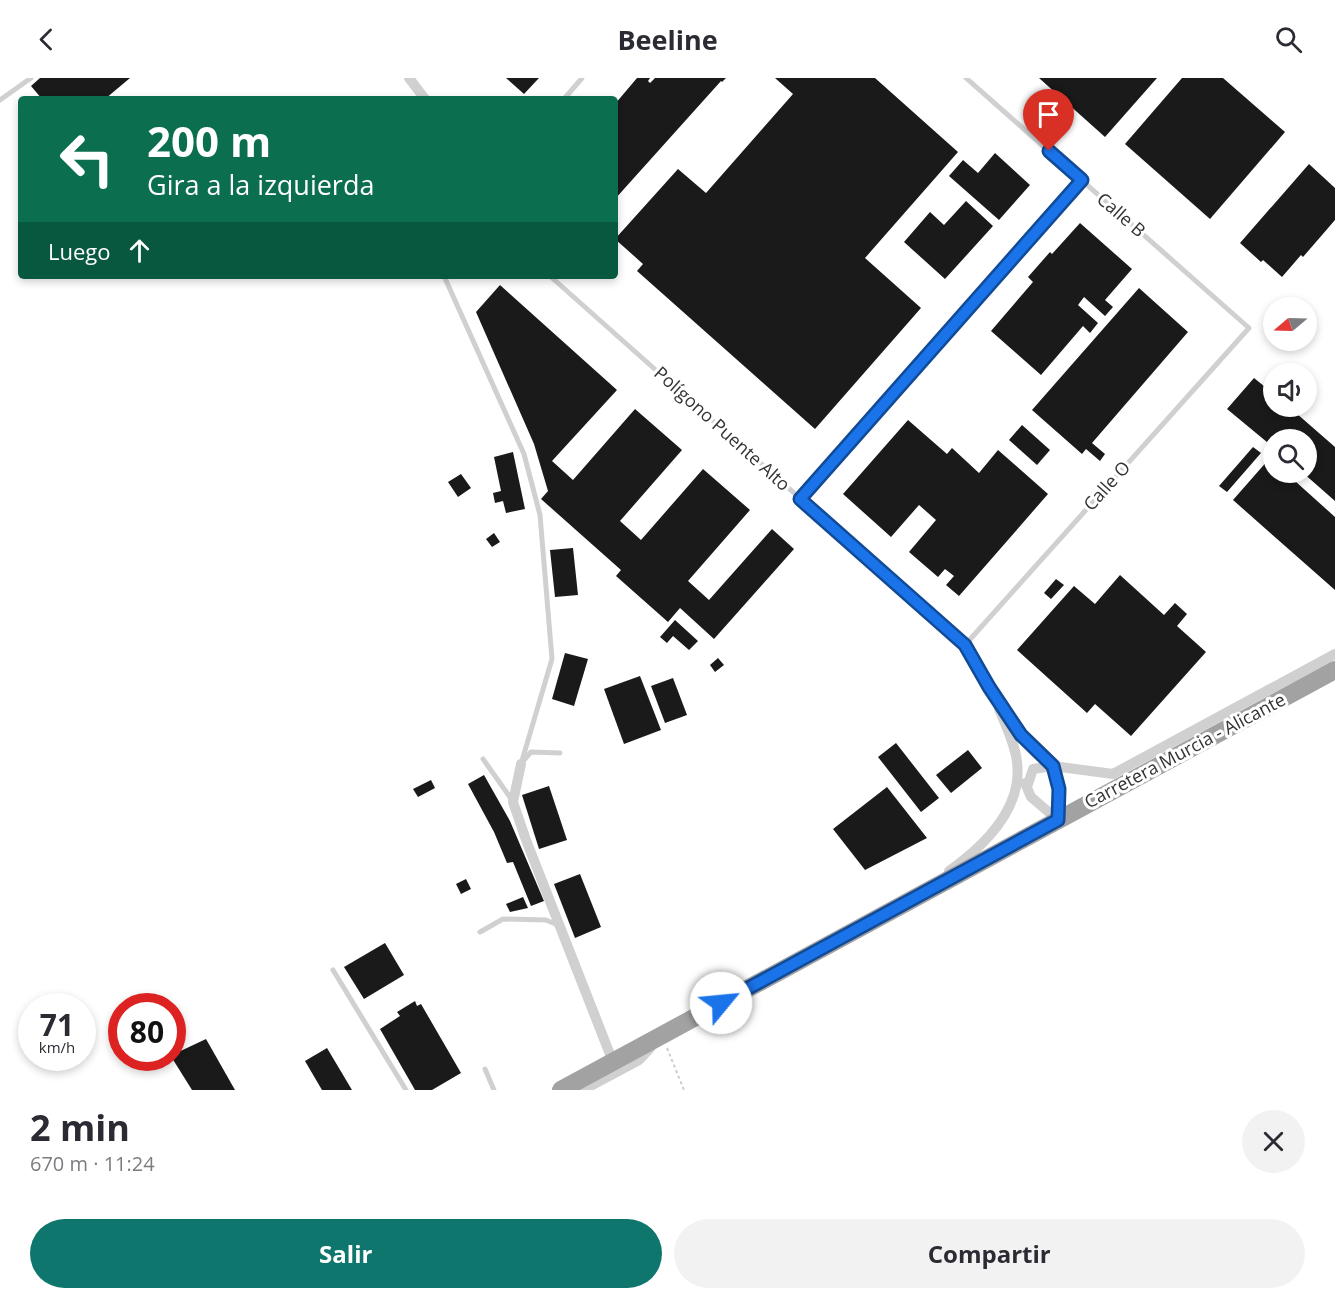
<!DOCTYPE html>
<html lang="es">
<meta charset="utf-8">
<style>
body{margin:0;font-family:"Open Sans",sans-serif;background:#f2f2f3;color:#2b2b33;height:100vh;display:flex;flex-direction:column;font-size:22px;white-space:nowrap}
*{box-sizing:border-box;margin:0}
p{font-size:20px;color:#7c7c81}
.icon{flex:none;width:33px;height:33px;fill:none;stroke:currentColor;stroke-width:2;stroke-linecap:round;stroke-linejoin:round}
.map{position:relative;height:1012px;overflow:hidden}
.panel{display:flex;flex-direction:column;background:#fff;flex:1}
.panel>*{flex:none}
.hud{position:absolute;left:18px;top:18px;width:600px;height:183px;border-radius:6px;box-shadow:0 3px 9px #0003;background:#0b6e4f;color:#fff;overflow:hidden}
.needle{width:39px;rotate:251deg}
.buttons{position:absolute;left:1263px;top:219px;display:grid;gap:12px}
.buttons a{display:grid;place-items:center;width:54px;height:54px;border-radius:50%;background:#fff;box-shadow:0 3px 9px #0003;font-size:30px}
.speed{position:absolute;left:18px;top:915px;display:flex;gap:12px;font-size:30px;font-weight:700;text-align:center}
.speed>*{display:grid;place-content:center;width:78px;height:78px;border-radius:50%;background:#fff;box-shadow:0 3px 9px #0003;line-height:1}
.speed small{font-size:15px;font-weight:400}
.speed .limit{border:9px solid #d22;background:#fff;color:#111}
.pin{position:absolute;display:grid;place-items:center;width:51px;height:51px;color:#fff;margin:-62px -26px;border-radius:50% 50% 50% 0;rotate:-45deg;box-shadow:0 0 6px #0007}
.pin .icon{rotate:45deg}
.me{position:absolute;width:66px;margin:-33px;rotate:62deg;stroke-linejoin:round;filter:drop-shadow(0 0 4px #0008)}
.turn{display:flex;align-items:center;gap:21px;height:126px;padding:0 30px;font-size:27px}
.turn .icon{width:78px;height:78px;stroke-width:2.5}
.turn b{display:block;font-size:42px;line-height:51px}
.then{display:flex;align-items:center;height:57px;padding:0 30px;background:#0003;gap:12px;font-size:22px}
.round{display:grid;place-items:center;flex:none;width:63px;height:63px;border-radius:32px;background:#f2f2f3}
.summary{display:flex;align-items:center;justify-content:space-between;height:102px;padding:0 30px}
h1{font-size:36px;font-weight:700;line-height:45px}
.action{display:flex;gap:12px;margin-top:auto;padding:12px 30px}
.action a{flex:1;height:69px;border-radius:36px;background:#0f766e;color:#fff;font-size:24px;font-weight:700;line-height:69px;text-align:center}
.action a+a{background:#f2f2f3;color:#2b2b33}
header{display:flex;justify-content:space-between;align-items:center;height:78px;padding:0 30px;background:#fff;font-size:27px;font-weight:700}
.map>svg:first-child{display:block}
.building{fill:#1a1a1a}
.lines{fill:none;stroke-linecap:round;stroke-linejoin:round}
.path{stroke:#cdcdcd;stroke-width:2;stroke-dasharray:3 3;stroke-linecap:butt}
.service{stroke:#d0d0d0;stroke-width:5}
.minor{stroke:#d0d0d0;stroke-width:10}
.trunk{stroke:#a2a2a2;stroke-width:18}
.route-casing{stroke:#114b97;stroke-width:15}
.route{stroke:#1a73e8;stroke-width:10}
.labels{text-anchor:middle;stroke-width:6;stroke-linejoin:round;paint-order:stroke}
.street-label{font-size:18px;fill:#333;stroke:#fff}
</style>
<header><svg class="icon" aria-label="back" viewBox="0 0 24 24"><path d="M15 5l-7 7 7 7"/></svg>Beeline<svg class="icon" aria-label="search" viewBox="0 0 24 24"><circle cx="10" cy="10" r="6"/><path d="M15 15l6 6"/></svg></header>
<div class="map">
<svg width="1335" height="1012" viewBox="0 0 1335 1012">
<rect width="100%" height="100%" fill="#fff"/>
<g class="building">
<path d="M40,0H130L105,21H42L31,8Z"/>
<path d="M506,0H539L524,16Z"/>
<path d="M637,0H650L648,3L650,5L655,0H726L722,4L721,3L615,121V26Z"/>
<path d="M775,0H875L958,74L865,180L921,230L815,351L637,193L643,186L615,161L678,91L706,115L793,16Z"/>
<path d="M1039,0H1157L1105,59Z"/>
<path d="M1182,0H1223L1285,54L1210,141L1125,66Z"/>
<path d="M995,75L1030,107L999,142L949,98L963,82L978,95Z"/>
<path d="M1309,86L1335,110V142L1303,179L1301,177L1282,199L1263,182L1261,184L1240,165Z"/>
<path d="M966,123L993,148L945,201L904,164L930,134L944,147Z"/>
<path d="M1080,145L1132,191L1105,222L1113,229L1105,238L1084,219L1078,227L1098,245L1090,255L1083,248L1041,297L991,253L1033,204L1028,199L1050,174L1052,176Z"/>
<path d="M500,207L617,312L552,383L573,402L635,331L682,372L620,443L641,462L703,391L750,432L688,503L709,522L772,451L794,471L714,561L680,530L668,544L616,498L621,492L541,421L548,413L534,366L476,234Z"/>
<path d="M1139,210L1188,254L1092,365L1105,376L1100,383L1086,371L1082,376L1032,332Z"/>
<path d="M1254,300L1274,316V328H1288L1335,369V423L1302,394H1306V362H1274V370L1227,331Z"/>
<path d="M908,342L947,376L952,370L979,395L998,372L1048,416L959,518L946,507L954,498L945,491L938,499L909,474L936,442L919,427L891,459L843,416Z"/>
<path d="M1022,347L1050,372L1037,387L1009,362Z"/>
<path d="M1253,369L1261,375L1227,414L1219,408Z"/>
<path d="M513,374L525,431L506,435L503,423L495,425L493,415L501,413L494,379Z"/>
<path d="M1269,381L1274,384V394H1285L1335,439V512L1233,422Z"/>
<path d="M461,396L471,410L458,419L448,404Z"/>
<path d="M494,455L500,464L492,469L486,461Z"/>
<path d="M573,470L578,517L555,519L550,472Z"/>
<path d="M1120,497L1164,537L1175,525L1187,536L1177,548L1206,574L1131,658L1095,626L1087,635L1017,572L1074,508L1095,526Z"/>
<path d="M1056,501L1064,507L1051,521L1044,515Z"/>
<path d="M675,542L698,563L689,572L673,558L667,565L660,559Z"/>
<path d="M565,575L588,581L574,628L552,621Z"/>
<path d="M718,580L724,587L715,594L710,587Z"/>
<path d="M640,598L661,652L624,666L604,611Z"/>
<path d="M673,600L687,637L665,645L651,608Z"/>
<path d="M896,665L939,720L921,734L878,679Z"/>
<path d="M968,672L982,690L951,715L936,697Z"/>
<path d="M484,697L510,743L544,823L531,828L513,784L507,785L494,754L468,706Z"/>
<path d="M431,702L435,710L418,719L413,711Z"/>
<path d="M549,708L567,762L539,771L522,717Z"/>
<path d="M887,709L927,760L865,792L833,751Z"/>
<path d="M580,796L601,849L575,860L554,806Z"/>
<path d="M466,801L471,811L461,816L456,806Z"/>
<path d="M523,819L528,830L510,834L506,826Z"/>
<path d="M385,865L404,897L364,921L344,889Z"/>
<path d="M415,923L417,928L421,926L461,995L432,1012H415L380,951L400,938L397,934Z"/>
<path d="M206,961L235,1012H192L172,980V977Z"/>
<path d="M327,970L352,1012H322L305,983Z"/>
</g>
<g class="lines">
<path class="path" d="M667,970L684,1012"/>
<g class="service">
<path d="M564,21L582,0"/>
<path d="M0,22L31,0"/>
<path d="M444,198L524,376L540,437L552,581L521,686"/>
<path d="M550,198L965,567L989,609"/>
<path d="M800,421L1082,102"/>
<path d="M965,567L1249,250L966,0"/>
<path d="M483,681L512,722"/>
<path d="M524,682L531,674L560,675"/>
<path d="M480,854L503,841L546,842L558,847"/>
<path d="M333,892L406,1012"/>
<path d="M485,991L494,1012"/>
</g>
<g class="minor">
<path d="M409,0L425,21"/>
<path d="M989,609L1021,657L1053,688L1113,696L1335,576"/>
<path d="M521,686L513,724L526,762L613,984"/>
<path d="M1025,705L1031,719L1058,742"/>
<path d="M1027,709L1033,691L1053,688L1059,711L1058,742"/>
<path d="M949,793C984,768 1023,731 1017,684C1015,666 1006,648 999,631"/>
<path d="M583,1012L639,982L651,969"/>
</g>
<path class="trunk" d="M561,1012L1335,592"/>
</g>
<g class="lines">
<g class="route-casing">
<path id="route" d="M721,925L1058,742L1059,711L1053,688L1021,657L989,609L965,567L800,421L1082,102L1049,73"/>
</g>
<use href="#route" class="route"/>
</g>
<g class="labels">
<g class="street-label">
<text transform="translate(1121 137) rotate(41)" y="6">Calle B</text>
<text transform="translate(722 351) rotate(42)" y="6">Polígono Puente Alto</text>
<text transform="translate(1107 408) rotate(-48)" y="6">Calle O</text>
<text transform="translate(1185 673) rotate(-28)" y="6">Carretera Murcia - Alicante</text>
</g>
</g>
</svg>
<div class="buttons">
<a><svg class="needle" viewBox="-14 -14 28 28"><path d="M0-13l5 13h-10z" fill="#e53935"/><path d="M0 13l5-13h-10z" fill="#7c7c81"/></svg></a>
<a><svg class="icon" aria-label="sound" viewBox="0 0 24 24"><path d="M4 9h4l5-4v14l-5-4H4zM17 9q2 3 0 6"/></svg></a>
<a><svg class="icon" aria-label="search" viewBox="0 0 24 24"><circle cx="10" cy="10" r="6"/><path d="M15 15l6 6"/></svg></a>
</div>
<div class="speed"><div>71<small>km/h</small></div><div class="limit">80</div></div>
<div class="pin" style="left:1049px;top:73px;background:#d93025"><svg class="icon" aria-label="arrive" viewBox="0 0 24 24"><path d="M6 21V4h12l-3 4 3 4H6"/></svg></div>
<svg class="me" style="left:721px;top:925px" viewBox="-20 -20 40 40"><circle r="19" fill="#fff"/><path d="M0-13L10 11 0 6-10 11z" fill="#1a73e8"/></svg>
<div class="hud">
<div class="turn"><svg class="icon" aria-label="left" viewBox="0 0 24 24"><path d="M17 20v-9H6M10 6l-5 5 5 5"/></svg><div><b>200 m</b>Gira a la izquierda</div></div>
<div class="then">Luego<svg class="icon" aria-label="ahead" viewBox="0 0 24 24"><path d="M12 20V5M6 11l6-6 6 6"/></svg></div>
</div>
</div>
<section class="panel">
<div class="summary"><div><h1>2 min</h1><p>670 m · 11:24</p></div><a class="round"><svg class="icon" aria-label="close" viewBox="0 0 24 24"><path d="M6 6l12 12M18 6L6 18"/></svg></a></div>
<div class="action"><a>Salir</a><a>Compartir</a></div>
</section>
